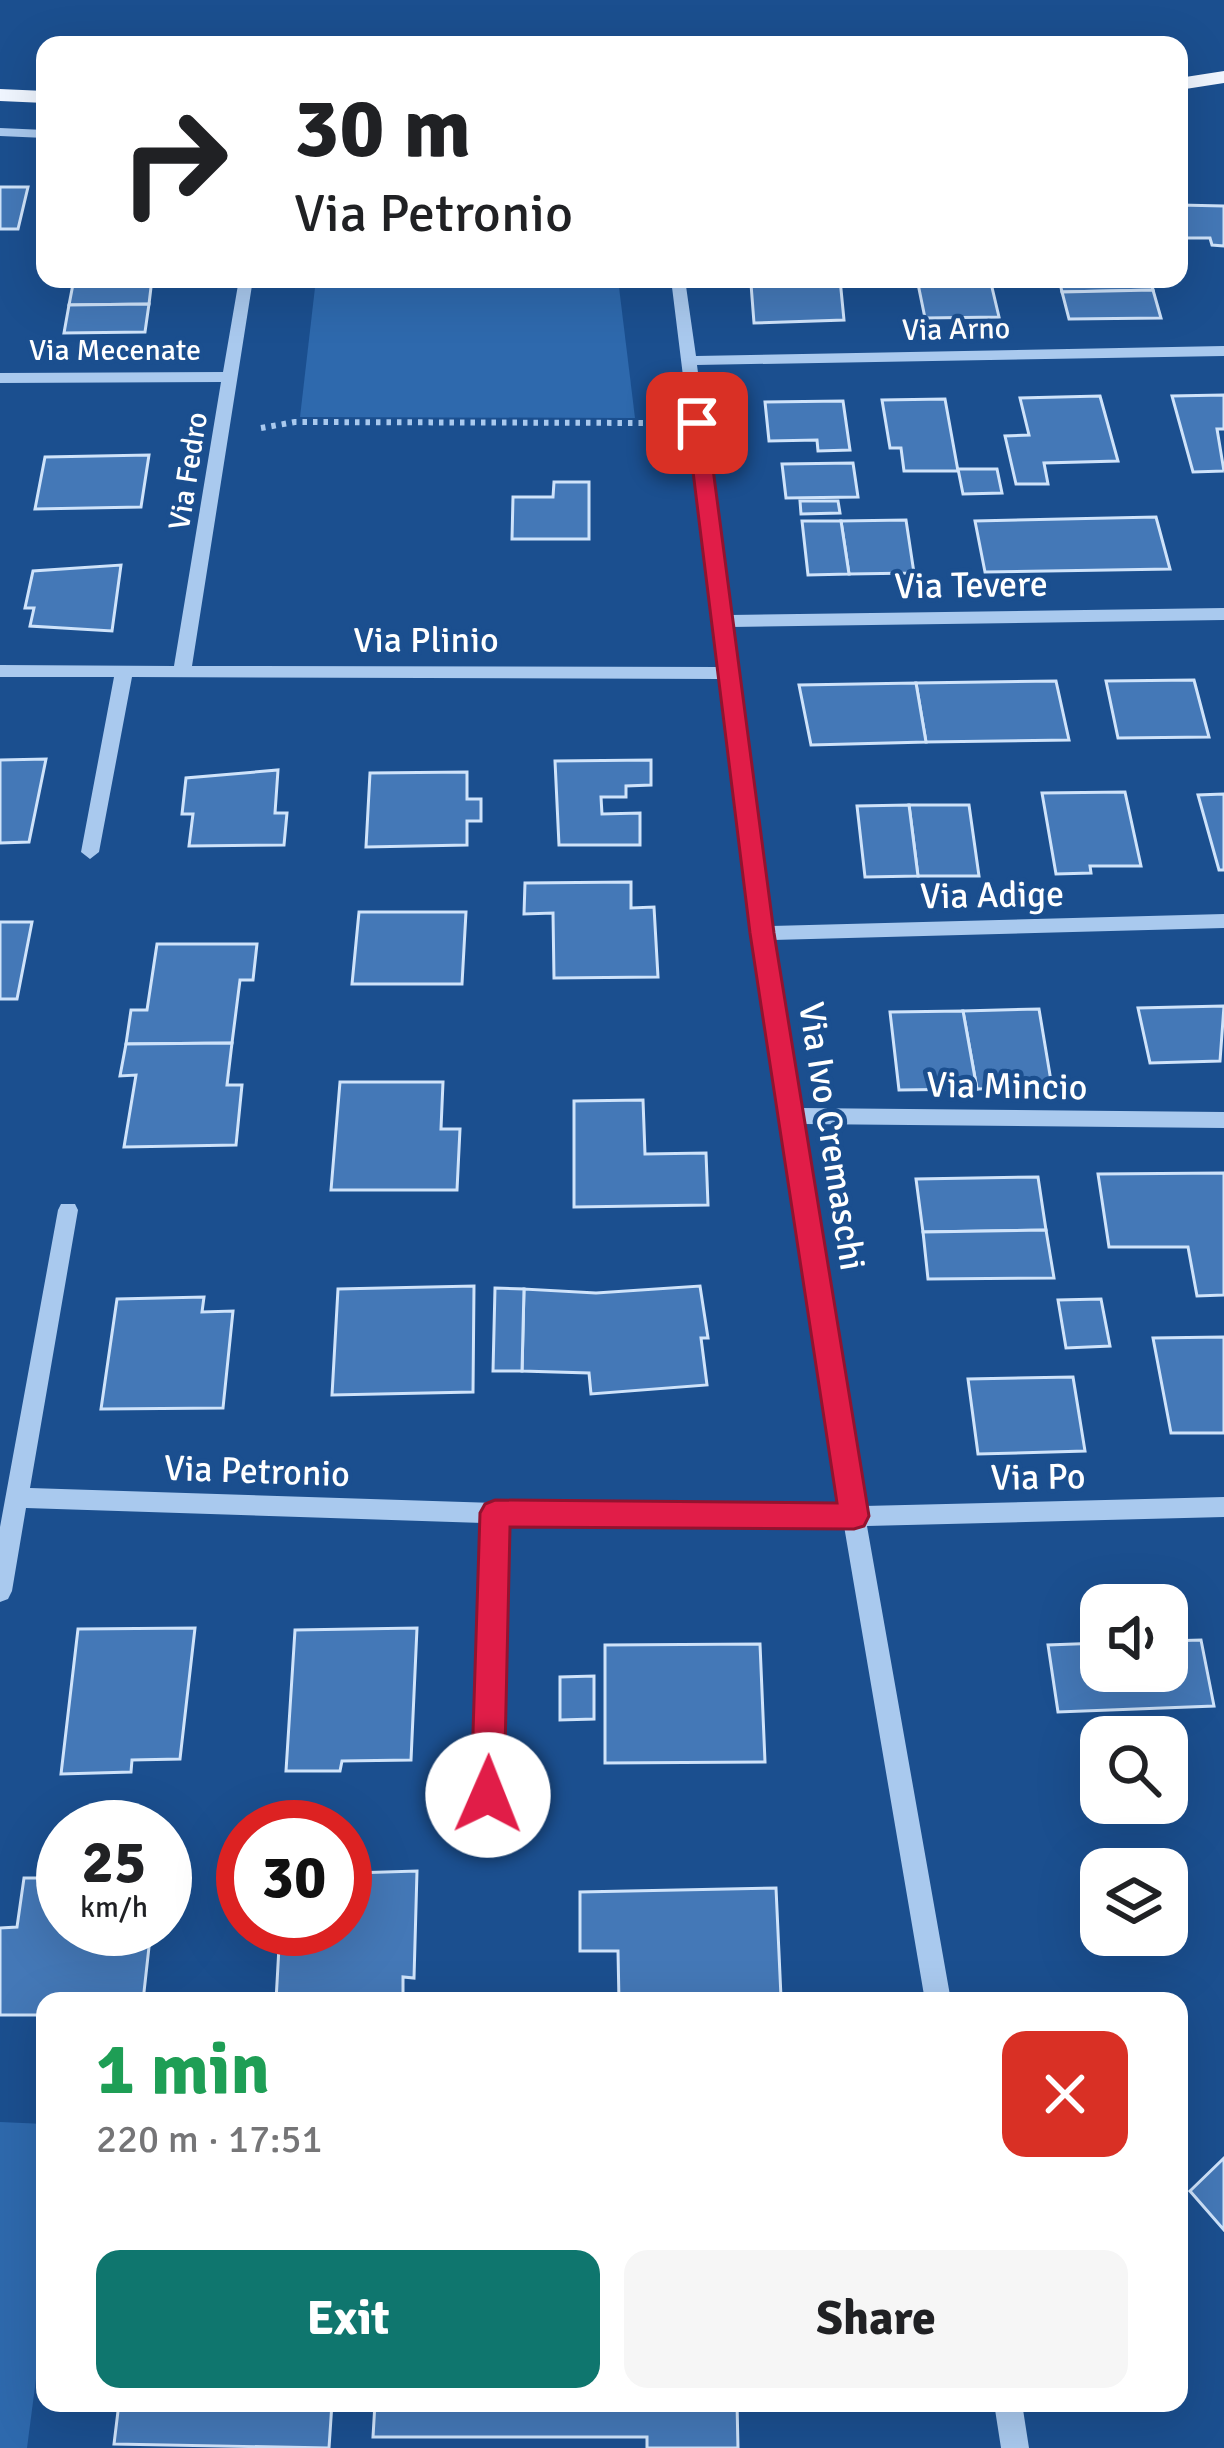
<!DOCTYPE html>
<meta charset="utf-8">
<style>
body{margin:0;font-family:Signika,sans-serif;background:#f6f6f6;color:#202124;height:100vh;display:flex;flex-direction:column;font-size:45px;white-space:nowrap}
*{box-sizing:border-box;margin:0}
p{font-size:39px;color:#757577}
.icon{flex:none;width:66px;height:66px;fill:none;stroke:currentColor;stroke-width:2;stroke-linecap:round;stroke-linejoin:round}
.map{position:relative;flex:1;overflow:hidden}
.panel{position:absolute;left:36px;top:1992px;width:1152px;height:420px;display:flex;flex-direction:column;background:#fff;border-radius:24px;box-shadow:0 12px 48px #0002}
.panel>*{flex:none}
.top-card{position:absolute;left:36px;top:36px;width:1152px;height:252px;border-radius:24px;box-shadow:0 12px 48px #0002;background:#fff;color:#202124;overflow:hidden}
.fabs{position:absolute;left:1080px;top:1584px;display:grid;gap:24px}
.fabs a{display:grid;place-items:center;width:108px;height:108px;border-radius:24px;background:#fff;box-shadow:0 12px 48px #0002;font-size:60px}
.speed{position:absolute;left:36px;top:1800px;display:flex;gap:24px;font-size:60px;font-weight:700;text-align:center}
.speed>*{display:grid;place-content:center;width:156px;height:156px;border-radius:50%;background:#fff;box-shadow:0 12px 48px #0002;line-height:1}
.speed small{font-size:30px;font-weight:400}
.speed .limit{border:18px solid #d22;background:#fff;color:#111}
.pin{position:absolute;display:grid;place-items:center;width:102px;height:102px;color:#fff;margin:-51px;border-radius:24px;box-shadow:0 6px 18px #0006}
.me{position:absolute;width:132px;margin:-66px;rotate:1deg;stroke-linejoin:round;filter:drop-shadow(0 0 9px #0008)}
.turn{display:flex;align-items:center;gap:42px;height:252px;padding:0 60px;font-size:54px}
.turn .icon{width:156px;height:156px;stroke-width:2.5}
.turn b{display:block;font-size:84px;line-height:102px}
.round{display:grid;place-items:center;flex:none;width:126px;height:126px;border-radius:24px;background:#f6f6f6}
.headline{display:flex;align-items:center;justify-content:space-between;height:204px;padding:0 60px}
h1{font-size:72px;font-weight:700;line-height:90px;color:#1e9e55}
.primary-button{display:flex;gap:24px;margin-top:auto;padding:24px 60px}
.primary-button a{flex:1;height:138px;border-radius:24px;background:#0f766e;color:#fff;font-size:48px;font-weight:700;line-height:138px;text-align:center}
.primary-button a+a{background:#f6f6f6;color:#202124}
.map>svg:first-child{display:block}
.green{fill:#2e69ad}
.building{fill:#4478b7;stroke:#cfe3fa;stroke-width:3}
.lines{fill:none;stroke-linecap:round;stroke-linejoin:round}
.path{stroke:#a9c9ee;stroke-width:6;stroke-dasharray:4.5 6;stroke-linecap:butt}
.minor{fill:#a9c9ee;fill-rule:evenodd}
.major{fill:#f0f6ff;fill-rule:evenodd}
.route{fill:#e11d48;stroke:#92132f;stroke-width:3}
.labels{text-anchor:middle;stroke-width:9;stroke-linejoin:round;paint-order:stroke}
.far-street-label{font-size:30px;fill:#fff;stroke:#1b4f8f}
.street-label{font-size:36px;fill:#fff;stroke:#1b4f8f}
</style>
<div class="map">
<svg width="1224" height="2448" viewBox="0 0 1224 2448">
<rect width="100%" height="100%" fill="#1b4f8f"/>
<g class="green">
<path d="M316,279H618L635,418L300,417Z"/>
<path d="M0,2122L45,2124V2310L27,2448H0Z"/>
</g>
<g class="building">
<path d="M0,187H28L18,229H0Z"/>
<path d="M1179,205L1224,206V246L1212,245L1210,238H1179Z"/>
<path d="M74,279H152L149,304L69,305Z"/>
<path d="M786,279H840L844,320L754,323L751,284H787Z"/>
<path d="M917,279H990L999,317L925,318Z"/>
<path d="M1059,279H1150L1153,290L1062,292Z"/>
<path d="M1153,290L1161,318L1069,319L1062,292Z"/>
<path d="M149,304L145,332L64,333L69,305Z"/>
<path d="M1224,395V429H1217L1224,471L1193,472L1172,396Z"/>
<path d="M1100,396L1118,461L1044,463L1048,484H1016L1005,436L1029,435L1020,398Z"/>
<path d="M945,399L958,471H904L901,448H890L882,400Z"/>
<path d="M843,401L850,450L818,451L817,440L769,441L765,402Z"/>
<path d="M149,455L141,507L35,509L45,457Z"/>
<path d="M853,463L858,497L786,498L782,464Z"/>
<path d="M958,469H997L1002,493L963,494Z"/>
<path d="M554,482H589V539H512L513,497H553Z"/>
<path d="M800,501H838L840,513L801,514Z"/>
<path d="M1156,517L1170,569L985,572L975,521Z"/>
<path d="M906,520L914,573L849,574L841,521Z"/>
<path d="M802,521H841L849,574L808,575Z"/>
<path d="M121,565L112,631L30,626L34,608H25L33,571Z"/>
<path d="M1194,680L1209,737L1118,738L1106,681Z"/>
<path d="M1056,681L1069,740L926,742L916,683Z"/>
<path d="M916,683L926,742L811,745L799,685Z"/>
<path d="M46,759L29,842L0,843V760Z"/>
<path d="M651,760V785L626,786V797H601L602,814L640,813V845H559L555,761Z"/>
<path d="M278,770L275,813H287L284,845L189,846L193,814H182L186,778Z"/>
<path d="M467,772V799H481V821H467V845L366,847L370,773Z"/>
<path d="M1125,792L1141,866H1090L1091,873L1056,874L1042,793Z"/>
<path d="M1224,794V870H1219L1198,795Z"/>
<path d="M909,805H969L979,876H918Z"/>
<path d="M909,805L918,876L865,877L857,806Z"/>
<path d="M631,882V908L654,907L658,977L554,978L553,913L524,914L525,883Z"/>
<path d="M359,912H466L462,984H352Z"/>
<path d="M0,922H32L17,999H0Z"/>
<path d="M157,944H257L253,980H240L232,1043L126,1044L131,1010H147Z"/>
<path d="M1224,1006L1220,1061L1150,1063L1138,1008Z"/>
<path d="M1039,1009L1052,1087L977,1089L963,1011Z"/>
<path d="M963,1011L977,1089L899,1090L890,1012Z"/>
<path d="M232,1043L227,1085H242L236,1145L124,1147L136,1075L120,1076L126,1044Z"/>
<path d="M340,1082H443L441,1129H460L457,1190H331Z"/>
<path d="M643,1100L645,1154L706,1153L708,1205L574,1207V1101Z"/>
<path d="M1224,1173V1295L1197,1296L1188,1247H1109L1098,1174Z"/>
<path d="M1038,1177L1046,1230L923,1232L916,1179Z"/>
<path d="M1046,1230L1054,1278L928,1279L923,1232Z"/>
<path d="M474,1286L473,1392L332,1395L338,1289Z"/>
<path d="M700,1286L708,1338H701L707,1385L591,1394L589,1373L522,1371L524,1289L596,1293Z"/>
<path d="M495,1288L524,1289L522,1371H493Z"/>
<path d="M204,1297L202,1312L233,1311L223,1408L101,1409L117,1299Z"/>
<path d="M1101,1299L1110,1346L1066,1348L1058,1300Z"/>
<path d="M1224,1337V1433H1171L1153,1338Z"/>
<path d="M1073,1377L1085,1451L978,1454L968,1379Z"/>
<path d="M195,1628L180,1759L132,1760L131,1772L61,1774L78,1629Z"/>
<path d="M417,1628L411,1760L342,1761L340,1771H286L295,1630Z"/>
<path d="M1201,1640L1214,1706L1058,1712L1048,1645L1101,1643V1671H1167V1641Z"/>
<path d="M760,1644L765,1762L605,1763V1645Z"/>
<path d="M594,1676V1719L560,1720V1677Z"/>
<path d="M417,1871L414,1978L403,1977V2001H276L280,1929H345V1884H352L353,1873Z"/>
<path d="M24,1878H63V1929H151L143,2001H45V2015H0V1928L17,1927Z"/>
<path d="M776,1888L781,1997L619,2001L618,1951H580V1892Z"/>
<path d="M1224,2158V2230L1190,2191Z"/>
<path d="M119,2403H332L329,2448L114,2444Z"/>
<path d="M375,2403H737L738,2448H647V2437H373Z"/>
</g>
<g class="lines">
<path class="path" d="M261,428L295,422L654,423"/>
<g class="minor">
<path d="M0,128L45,130V138L0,136Z"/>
<path d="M239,279H253L192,666L719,667L671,279H685L696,356L1224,346V356L697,365L730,615L1224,608V620L731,627L771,926L1224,914V928L773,940L800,1108L1224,1112V1128L802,1124L864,1506L1224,1497V1517L867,1526L951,2001H925L844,1526L506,1523L499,1795L496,1803L487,1807L478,1803L475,1795L483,1523L26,1508L12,1591L8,1599L0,1602V1527L58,1210L61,1204H75L78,1210L30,1488L495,1503L841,1506L752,933L721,679L132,677L99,852L90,859L81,852L114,677H0V665L174,666L221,382L0,383V373L223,372Z"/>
<path d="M994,2403H1022L1029,2448H1001Z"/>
</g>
<g class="major">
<path d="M1224,71V83L1179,90V78Z"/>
<path d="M0,89L45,91V103L0,101Z"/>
</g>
</g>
<path class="route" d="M697,416L707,423L774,933L869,1516L864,1526L854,1529L510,1527L504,1795L499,1806L488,1810L476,1806L471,1795L480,1513L485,1504L495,1500L837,1503L750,933L687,423Z"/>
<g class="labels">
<g class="far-street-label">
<text transform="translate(956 329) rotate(-1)" y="10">Via Arno</text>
<text x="115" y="360">Via Mecenate</text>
<text transform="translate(188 471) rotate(-81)" y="10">Via Fedro</text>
</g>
<g class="street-label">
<text transform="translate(971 584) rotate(-1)" y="13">Via Tevere</text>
<text x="426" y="652">Via Plinio</text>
<text transform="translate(992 894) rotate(-1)" y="13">Via Adige</text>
<text transform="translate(1007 1085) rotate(1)" y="13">Via Mincio</text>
<text transform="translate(833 1136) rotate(81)" y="13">Via Ivo Cremaschi</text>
<text transform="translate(257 1470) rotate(2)" y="13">Via Petronio</text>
<text transform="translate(1038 1476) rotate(-1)" y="13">Via Po</text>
</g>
</g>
</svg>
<div class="fabs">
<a><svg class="icon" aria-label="sound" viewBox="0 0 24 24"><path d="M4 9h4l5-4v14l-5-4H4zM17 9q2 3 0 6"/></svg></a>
<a><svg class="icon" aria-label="search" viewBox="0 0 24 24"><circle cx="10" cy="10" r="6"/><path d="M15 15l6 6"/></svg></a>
<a><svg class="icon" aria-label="layers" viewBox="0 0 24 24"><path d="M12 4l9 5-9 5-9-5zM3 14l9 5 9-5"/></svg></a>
</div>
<div class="speed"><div>25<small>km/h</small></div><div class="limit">30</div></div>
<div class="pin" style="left:697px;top:423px;background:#d93025"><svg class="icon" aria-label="arrive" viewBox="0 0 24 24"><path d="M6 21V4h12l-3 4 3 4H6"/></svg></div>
<svg class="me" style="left:488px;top:1795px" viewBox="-20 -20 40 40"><circle r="19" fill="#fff"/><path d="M0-13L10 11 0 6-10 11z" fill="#e11d48"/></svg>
<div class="top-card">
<div class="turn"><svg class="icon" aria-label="right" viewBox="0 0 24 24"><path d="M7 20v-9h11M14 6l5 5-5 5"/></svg><div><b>30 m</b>Via Petronio</div></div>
</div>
<section class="panel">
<div class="headline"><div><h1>1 min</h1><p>220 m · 17:51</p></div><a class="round" style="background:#d93025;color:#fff"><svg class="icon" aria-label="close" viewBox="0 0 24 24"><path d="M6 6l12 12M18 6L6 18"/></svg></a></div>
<div class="primary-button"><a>Exit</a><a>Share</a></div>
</section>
</div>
